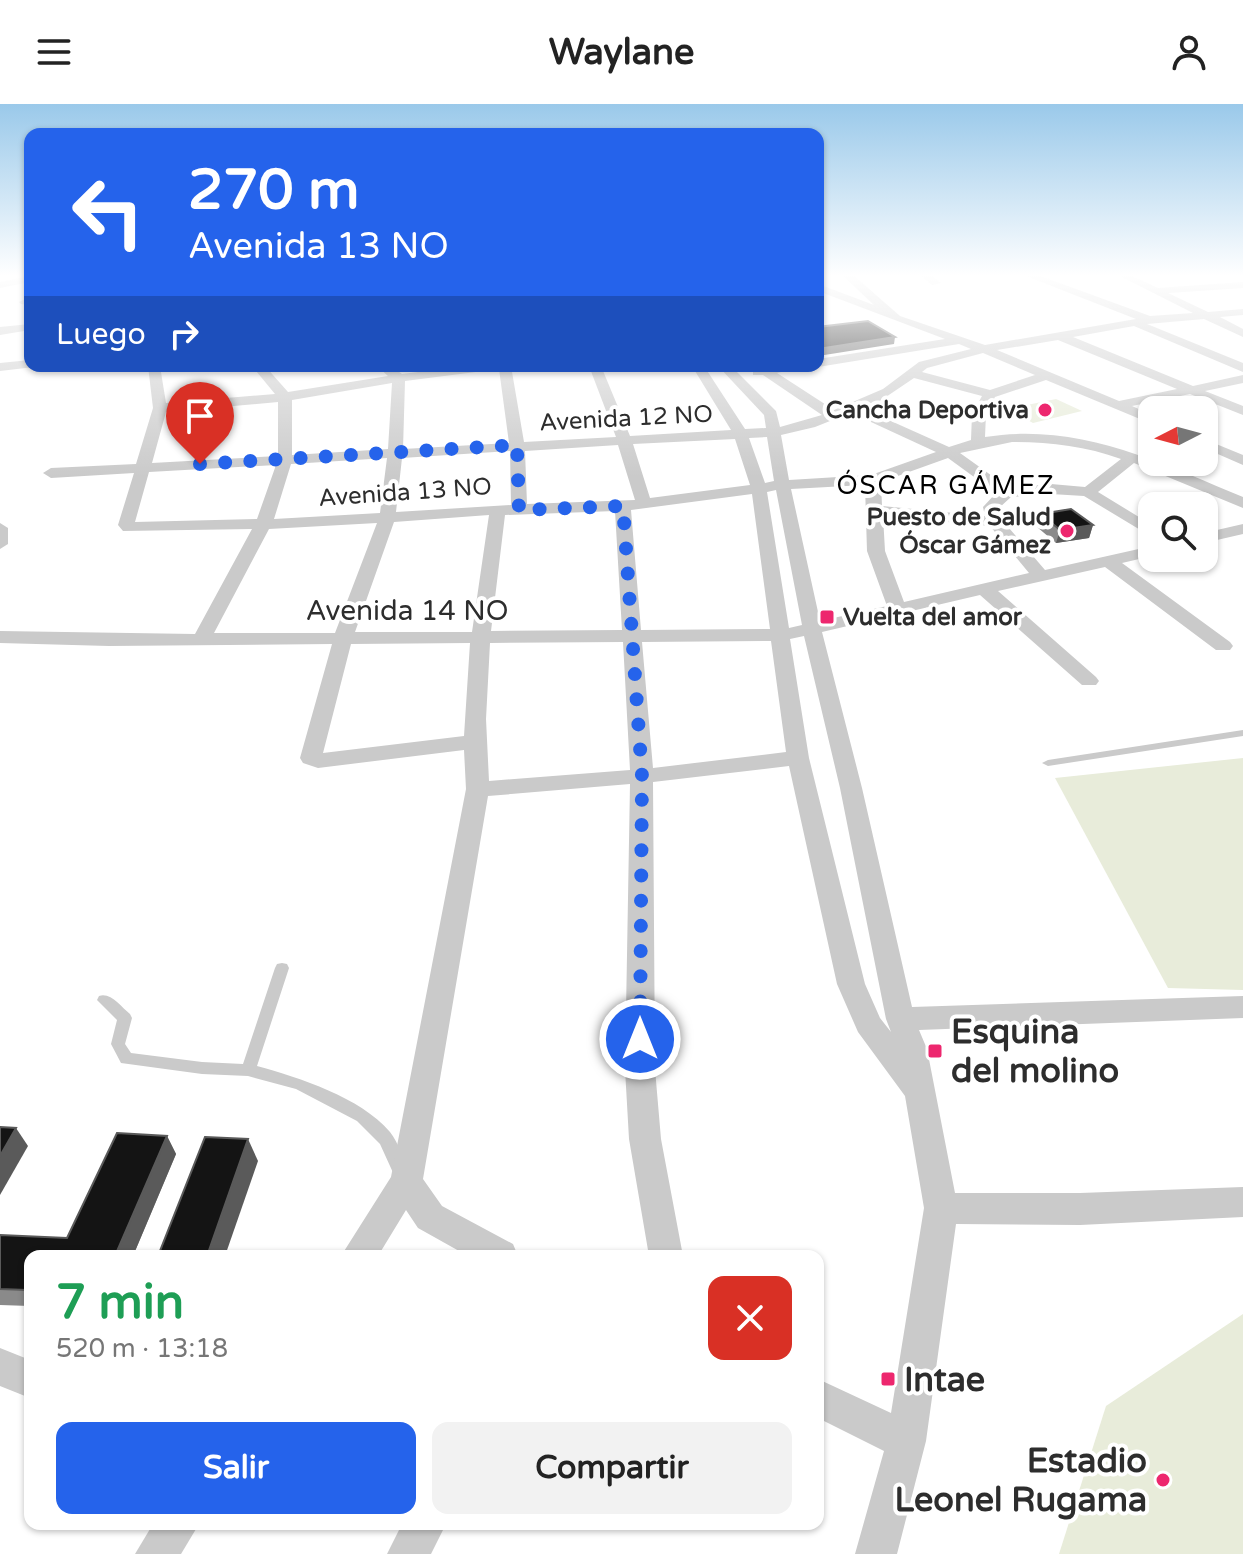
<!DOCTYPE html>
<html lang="es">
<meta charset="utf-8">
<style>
body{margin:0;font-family:"Varela Round",sans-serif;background:#f2f2f2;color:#222;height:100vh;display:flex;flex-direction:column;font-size:30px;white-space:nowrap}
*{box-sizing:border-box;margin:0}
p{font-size:26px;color:#767676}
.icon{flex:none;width:44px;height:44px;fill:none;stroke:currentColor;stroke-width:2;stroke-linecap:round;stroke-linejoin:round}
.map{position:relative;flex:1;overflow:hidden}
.details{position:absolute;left:24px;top:1146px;width:800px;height:280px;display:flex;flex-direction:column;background:#fff;border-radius:16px;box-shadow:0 2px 6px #0004}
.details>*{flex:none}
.banner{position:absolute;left:24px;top:24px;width:800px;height:244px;border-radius:16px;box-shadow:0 2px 6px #0004;background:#2563eb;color:#fff;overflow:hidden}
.needle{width:52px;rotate:264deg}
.tools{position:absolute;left:1138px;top:292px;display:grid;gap:16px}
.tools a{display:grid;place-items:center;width:80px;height:80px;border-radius:16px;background:#fff;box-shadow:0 2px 6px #0004;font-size:40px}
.pin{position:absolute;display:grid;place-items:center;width:68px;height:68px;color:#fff;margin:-82px -34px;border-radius:50% 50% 50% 0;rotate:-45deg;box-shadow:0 0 8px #0007}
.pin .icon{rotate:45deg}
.me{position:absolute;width:88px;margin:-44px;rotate:0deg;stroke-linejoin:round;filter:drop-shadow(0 0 6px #0008)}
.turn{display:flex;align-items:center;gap:28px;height:168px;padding:0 32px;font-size:36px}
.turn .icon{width:104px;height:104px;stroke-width:2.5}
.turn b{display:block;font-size:56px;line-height:68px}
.then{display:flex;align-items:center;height:76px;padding:0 32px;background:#0003;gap:16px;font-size:30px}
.round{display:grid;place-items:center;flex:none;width:84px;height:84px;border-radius:16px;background:#f2f2f2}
.head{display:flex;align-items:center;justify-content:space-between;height:136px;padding:0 32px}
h1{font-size:48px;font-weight:700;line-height:60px;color:#1e9e55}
.button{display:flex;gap:16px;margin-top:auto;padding:16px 32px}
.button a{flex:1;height:92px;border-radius:16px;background:#2563eb;color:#fff;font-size:32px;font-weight:700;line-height:92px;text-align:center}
.button a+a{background:#f2f2f2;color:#222}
header{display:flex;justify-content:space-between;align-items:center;height:104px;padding:0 32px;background:#fff;font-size:36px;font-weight:700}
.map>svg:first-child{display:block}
.green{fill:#e8ecda}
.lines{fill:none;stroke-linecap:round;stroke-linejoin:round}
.lane{fill:#cacaca;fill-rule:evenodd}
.street{fill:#cacaca;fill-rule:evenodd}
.wall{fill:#8a8a8a}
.shaded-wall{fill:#5a5a5a}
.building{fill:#141414;stroke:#5a5a5a;stroke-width:2}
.route{stroke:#2563eb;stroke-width:14;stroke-dasharray:0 25.2}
.poi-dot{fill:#ed276e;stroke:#fff;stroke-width:3}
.labels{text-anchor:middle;stroke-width:8;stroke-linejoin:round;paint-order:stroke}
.far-poi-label{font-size:24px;font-weight:bold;fill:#2d2d2d;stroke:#fff;text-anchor:end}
.far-street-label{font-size:24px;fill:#2d2d2d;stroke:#fff}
.far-neighbourhood-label{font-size:26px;letter-spacing:2px;fill:#000;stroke:#fff}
.street-label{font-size:28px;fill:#2d2d2d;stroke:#fff}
.near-poi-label{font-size:34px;font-weight:bold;fill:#2d2d2d;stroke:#fff;text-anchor:start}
</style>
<header><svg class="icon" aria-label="menu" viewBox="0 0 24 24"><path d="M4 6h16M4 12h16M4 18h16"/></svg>Waylane<svg class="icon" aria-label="person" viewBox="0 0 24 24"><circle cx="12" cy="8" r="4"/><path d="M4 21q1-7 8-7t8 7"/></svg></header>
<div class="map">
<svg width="1243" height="1450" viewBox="0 0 1243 1450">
<rect width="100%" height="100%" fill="#fff"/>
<g class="green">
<path d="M1056,295L1082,307L1033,319L1008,305Z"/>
<path d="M1243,654V886L1168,884L1055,674Z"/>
<path d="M1243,1210V1450H1059L1106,1302Z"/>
</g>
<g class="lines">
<g class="lane">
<path d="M1243,626V632L1048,662L1042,659L1048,656Z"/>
<path d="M282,859L287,860L289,864L257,962C300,974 360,993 390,1028C399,1039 403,1056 409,1068L407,1073L401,1075L395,1073L380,1040L357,1017L296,985L248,972L202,970L121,959L111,940L117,916L97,896L99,892C111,888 121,903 130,910L132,914L125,940L131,949L202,958L243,960L275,864L277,860Z"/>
</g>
<g class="street">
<path d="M841,170H852L900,212L985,241L1136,215L1021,170H1035L1150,212L1193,209L1116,170H1128L1158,184L1243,178V184L1168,189L1208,208L1243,205V211L1220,213L1243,225V233L1204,215L1147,220L1243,259V268L1134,222L1073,233L1193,282L1243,271V279L1205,287L1243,302V311L1190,290L1132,302L1152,311V320L1046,276L995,293L986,310L985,333C1079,318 1160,359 1243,393V404L1134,359L1098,388L1152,421V433L1084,392L1051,390L1011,393L999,404L1003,417L1045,466L1152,442V452L1122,459L1230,538L1233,542L1230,546H1216L1105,463L998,487L1096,573L1099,577L1096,581H1082L980,491L822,528L862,684L912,903L1243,892V914L919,926L927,945L955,1089H1080L1243,1083V1113L1080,1121L956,1120L926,1337L897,1450H855L884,1347L818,1314V1275L891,1309L924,1104L905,992L858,928L837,880L789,662L653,678L655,965L661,1035L683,1152H649L629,1035L625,965L630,680L488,692L423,1075L442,1102L513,1140L518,1152H468L418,1124L406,1106L378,1152H341L391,1073L466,685L464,646L318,664L303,659L300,654L332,540L109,542L0,539V527L195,530L252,425L123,427L118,421L134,369L51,374L43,369L51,364L136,360L153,304L148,262H160L166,299L275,290L252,262H265L288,288L388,272L377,262H391L402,270L465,262H511L524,338L616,333L589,262H601L630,332L731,326L692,262H704L745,325L766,324L764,311L718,262H731L776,307L780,323L822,311L763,271H753V265L805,262L777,269L834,306L883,285L919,258L971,245L959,240L818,263L815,262H818V255L945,235L818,187V180L874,201ZM1058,236L1177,285L1119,297L997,246ZM983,249L1035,271L990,286L922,268L927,264ZM499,265L509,339L403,345L405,277ZM914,274L982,292L972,310L971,336L949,343L882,313L877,299ZM392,279L388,345L292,351V296ZM278,298V352L152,359L166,308ZM865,303L871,318L936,348L871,371L789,376L781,331L815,323ZM767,333L774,377L765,379L749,334ZM735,335L750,381L650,394L633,340ZM1012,338C1050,338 1085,342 1121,355L1085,383L1051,380L1009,384L960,349ZM618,341L635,396L527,400L525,347ZM510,347L511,401L396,408L402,354ZM387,354L380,409L274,415L291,360ZM948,354L996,389L983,403L985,412L882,402L881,378ZM276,361L257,415L135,418L149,368ZM865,381L867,447L887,502L820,517L791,385ZM776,386L802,521L789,524L767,388ZM752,390L770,525L641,526L631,406ZM615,407L622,526L491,527L505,411ZM489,411L472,528H355L394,418ZM883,412L990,422L1029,469L904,498L885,447ZM377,419L335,529H214L269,425ZM804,532L840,684L886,915L891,928L880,914L865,880L809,654L790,535ZM771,537L786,648L653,664L642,538ZM623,538L630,666L489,677L486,615L490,539ZM470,539L464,632L323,649L351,540Z"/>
<path d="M919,170H930L941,179L932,181Z"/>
<path d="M30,172V178L0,184V178Z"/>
<path d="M25,195H30V201L21,200L19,198Z"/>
<path d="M30,220V226L0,231V223Z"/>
<path d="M30,256V262L34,263L0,267V259Z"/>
<path d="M1204,335L1243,351V361L1204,344Z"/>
<path d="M0,419L8,424V440L0,445Z"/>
<path d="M1243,420V430L1204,439V429Z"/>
<path d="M0,1244L30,1256V1294L0,1282Z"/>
<path d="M153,1420H199L181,1450H135Z"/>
<path d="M402,1420H446L431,1450H387Z"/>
</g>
</g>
<g class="wall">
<path d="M1041,410L1093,421L1089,434L1056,439L1037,423Z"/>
<path d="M167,1032L176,1050L133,1152H30V1202L0,1201V1131L67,1134Z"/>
</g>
<g class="shaded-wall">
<path d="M895,233L894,240L818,252V245Z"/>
<path d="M1093,421L1089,434L1056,439L1060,426Z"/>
<path d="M16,1024L28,1042L0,1091V1052Z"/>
<path d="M167,1032L176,1050L133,1152H115Z"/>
<path d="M248,1035L258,1057L225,1152H207Z"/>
</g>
<g class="building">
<path d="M868,217L895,233L818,245V223Z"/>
<path d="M1071,405L1093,421L1060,426L1041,410Z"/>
<path d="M0,1023L16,1024L0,1052Z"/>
<path d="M117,1029L167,1032L115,1152H65L43,1150L42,1152H30V1178L27,1186L0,1185V1131L67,1134Z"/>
<path d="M205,1033L248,1035L207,1152H158Z"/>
</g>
<linearGradient id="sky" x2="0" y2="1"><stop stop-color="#9ac9ea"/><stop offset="0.46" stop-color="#fff"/><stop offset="1" stop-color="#fff" stop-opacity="0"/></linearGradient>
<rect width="1243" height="373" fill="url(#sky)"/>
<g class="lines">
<path class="route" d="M200,360L517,341L519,406L623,402L642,672L640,935"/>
</g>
<g class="poi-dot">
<circle cx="1045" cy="306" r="8"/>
<circle cx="1067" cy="427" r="8"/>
<rect x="819" y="505" width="16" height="16" rx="4"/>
<rect x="927" y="939" width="16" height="16" rx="4"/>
<rect x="880" y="1267" width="16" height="16" rx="4"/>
<circle cx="1163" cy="1376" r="8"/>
</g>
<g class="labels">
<g class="far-poi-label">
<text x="1029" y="314">Cancha Deportiva</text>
<text x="1051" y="421">Puesto de Salud<tspan x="1051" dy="28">Óscar Gámez</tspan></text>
<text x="843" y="521" text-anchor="start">Vuelta del amor</text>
</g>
<g class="far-street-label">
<text transform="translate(626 314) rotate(-3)" y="8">Avenida 12 NO</text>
<text transform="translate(405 388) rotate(-4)" y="8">Avenida 13 NO</text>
</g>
<g class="far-neighbourhood-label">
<text x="946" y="390">ÓSCAR GÁMEZ</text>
</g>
<g class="street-label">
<text x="407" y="516">Avenida 14 NO</text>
</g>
<g class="near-poi-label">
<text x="951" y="939">Esquina<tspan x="951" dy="39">del molino</tspan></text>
<text x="904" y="1287">Intae</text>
<text x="1147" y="1368" text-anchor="end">Estadio<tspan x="1147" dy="39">Leonel Rugama</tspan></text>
</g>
</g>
</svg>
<div class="tools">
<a><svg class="needle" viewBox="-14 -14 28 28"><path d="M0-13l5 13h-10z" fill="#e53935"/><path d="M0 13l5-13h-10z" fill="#767676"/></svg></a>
<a><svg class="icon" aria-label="search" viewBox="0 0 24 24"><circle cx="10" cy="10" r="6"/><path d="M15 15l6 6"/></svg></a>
</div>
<div class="pin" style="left:200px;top:360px;background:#d93025"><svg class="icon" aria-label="arrive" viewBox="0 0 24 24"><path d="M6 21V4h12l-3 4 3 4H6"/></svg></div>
<svg class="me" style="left:640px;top:935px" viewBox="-20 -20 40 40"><circle r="17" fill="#2563eb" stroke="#fff" stroke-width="3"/><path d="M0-11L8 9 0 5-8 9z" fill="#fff"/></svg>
<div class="banner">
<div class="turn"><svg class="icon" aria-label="left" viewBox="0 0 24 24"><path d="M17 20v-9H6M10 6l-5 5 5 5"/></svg><div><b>270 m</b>Avenida 13 NO</div></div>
<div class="then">Luego<svg class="icon" aria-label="right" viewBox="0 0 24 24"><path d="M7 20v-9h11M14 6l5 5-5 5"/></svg></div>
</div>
<section class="details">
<div class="head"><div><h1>7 min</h1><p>520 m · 13:18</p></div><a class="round" style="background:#d93025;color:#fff"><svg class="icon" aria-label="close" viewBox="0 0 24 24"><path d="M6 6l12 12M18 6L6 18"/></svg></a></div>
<div class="button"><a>Salir</a><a>Compartir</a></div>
</section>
</div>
